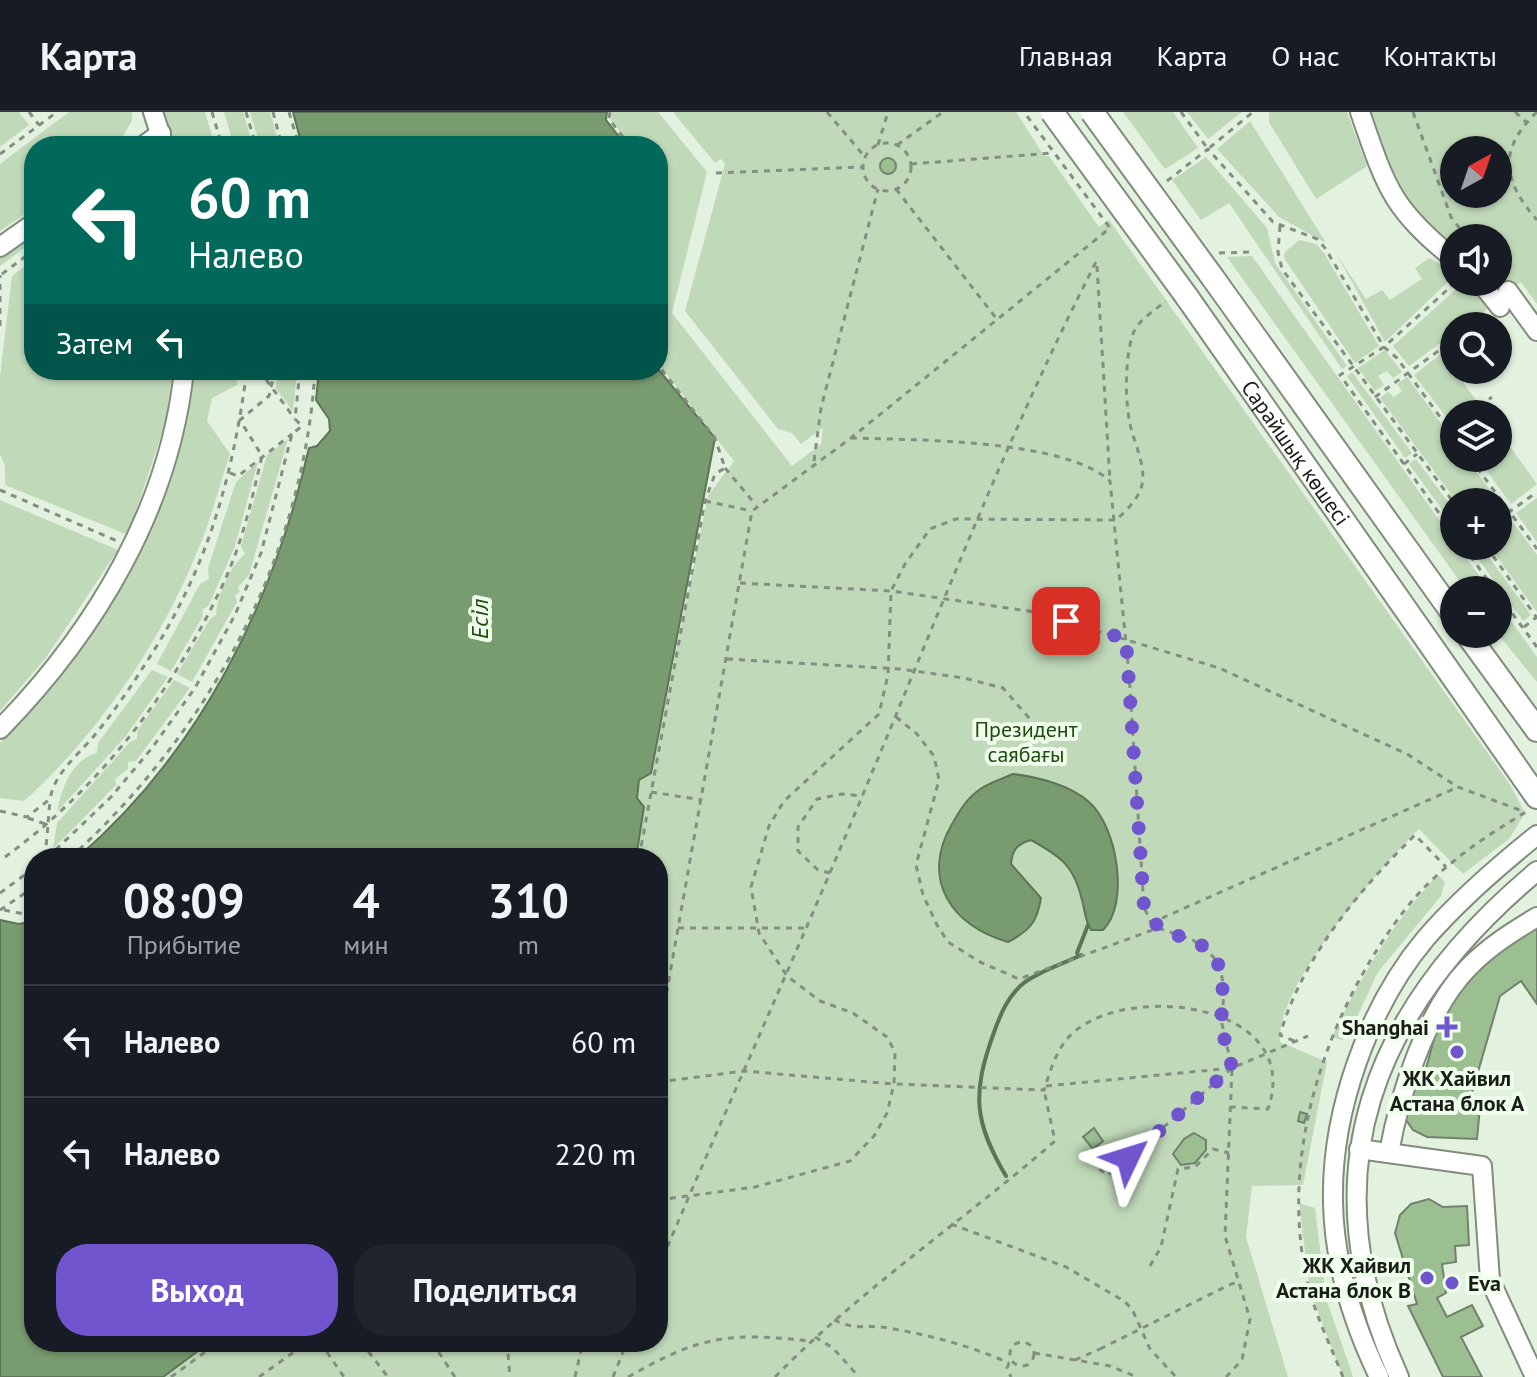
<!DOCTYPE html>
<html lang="ru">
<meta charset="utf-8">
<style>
body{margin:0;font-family:"PT Sans",sans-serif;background:#20242c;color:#f1f3f6;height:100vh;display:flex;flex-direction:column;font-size:30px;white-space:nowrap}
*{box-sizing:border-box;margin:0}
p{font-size:26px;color:#9ea1a6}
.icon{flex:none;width:44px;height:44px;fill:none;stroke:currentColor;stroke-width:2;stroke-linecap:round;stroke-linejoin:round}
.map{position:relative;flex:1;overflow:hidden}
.panel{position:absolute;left:24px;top:736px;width:644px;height:504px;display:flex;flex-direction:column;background:#171b24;border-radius:32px;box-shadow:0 2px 6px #0004}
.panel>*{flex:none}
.hud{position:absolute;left:24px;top:24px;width:644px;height:244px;border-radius:32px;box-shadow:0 2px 6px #0004;background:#00695c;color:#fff;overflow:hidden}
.needle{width:52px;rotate:40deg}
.fabs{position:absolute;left:1440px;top:24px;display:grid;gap:16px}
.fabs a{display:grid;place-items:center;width:72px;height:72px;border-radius:50%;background:#171b24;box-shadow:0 2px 6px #0004;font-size:40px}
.pin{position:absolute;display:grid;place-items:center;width:68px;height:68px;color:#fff;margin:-34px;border-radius:16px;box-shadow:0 4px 12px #0006}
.me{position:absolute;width:88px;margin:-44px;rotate:49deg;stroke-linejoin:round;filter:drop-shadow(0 0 6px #0008)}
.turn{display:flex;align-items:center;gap:28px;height:168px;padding:0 32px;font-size:36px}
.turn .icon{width:104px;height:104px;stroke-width:2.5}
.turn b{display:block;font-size:56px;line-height:68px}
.then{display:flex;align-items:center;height:76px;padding:0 32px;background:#0003;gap:16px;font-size:30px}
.eta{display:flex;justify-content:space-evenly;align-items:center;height:136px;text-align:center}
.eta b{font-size:48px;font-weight:700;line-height:56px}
.cta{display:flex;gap:16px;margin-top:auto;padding:16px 32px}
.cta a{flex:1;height:92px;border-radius:32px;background:#7055cf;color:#fff;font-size:32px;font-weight:700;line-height:92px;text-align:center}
.cta a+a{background:#20242c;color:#f1f3f6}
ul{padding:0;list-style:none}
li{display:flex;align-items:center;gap:24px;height:112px;padding:0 32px;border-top:2px solid #363941}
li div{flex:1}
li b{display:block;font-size:30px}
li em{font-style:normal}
header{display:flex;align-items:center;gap:48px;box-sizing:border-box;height:112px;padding:0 40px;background:#171b24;border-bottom:2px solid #363941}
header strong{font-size:38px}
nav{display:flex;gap:44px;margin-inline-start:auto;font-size:28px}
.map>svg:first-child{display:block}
.green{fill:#c0d9b9;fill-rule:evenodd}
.water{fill:#799b70;stroke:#5c7555;stroke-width:2}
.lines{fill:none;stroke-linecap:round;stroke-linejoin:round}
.stream{stroke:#5c7555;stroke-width:4}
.building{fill:#9bbf91;stroke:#73806f;stroke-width:2}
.minor-casing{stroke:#808d7c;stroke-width:22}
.major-casing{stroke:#808d7c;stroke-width:26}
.path{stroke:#858e82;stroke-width:3;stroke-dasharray:6 6;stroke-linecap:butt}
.minor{stroke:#fff;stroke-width:18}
.major{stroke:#fff;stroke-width:22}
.major-bridge-casing{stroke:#808d7c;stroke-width:26;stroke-linecap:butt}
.path-bridge{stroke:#858e82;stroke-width:3;stroke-dasharray:6 6;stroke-linecap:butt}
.major-bridge{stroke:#fff;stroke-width:22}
.route{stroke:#7055cf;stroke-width:14;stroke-dasharray:0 25.2}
.poi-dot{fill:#7055cf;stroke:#f0feec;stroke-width:3}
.labels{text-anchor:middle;stroke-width:8;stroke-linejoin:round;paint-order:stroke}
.street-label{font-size:22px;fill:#181d17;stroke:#f0feec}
.park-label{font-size:22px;fill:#1e4c0e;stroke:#f0feec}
.poi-label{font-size:22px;font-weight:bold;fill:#181d17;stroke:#f0feec;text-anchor:end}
.water-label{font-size:24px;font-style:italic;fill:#204f11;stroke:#f0feec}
</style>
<header>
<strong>Карта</strong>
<nav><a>Главная</a><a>Карта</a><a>О нас</a><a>Контакты</a></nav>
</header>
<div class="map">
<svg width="1537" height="1265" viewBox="0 0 1537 1265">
<rect width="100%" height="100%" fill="#e3f1df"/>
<g class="green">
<path d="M0,0H19L29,13L0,35Z"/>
<path d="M69,0H132V8L118,34H34V96L0,119V52Z"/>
<path d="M162,0H205L215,34H172Z"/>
<path d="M224,0H243L253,34H234Z"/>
<path d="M250,0H270L278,28L260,34Z"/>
<path d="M612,0H658L707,60L672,201L792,354L821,332L823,316L801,332L792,321L778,317L685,199L725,52L721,47L715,51L673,0H1016L1044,44H1049L1099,115L1109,108L1509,671L1525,701L1509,727L1463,762L1419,717C1380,756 1275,875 1280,930L1327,950L1303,1073L1252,1074L1246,1125L1288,1265H163L210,1230H658V746H636L644,695L637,686L639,668L651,661L708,384L734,349L658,251V90L662,73L658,68V34H631L611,8Z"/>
<path d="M1123,0H1173L1198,36L1165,57Z"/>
<path d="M1187,0H1242L1208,27Z"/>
<path d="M1269,0H1347L1367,54L1316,87L1269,10Z"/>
<path d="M1369,0H1537V192L1521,170L1503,181L1490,170H1498V126H1454V138L1404,88ZM1454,38H1498V82H1454Z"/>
<path d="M1250,9L1326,131L1279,105L1217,37Z"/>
<path d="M1206,45L1267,116L1275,151L1347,254L1342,257L1229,91L1201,108L1172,68Z"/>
<path d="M34,119V129L0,154V143Z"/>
<path d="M1299,128L1316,132L1324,141L1379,234L1355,251L1284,146L1285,140Z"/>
<path d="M1337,143L1366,187L1382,178L1390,188L1422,167L1415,156L1429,146L1454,158V164L1385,230Z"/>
<path d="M1252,144L1454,429V434H1458L1489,478H1466L1227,145Z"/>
<path d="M34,148V258H173L165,312L128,423L5,373V354L0,342V264L12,164Z"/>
<path d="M1464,170H1468L1490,195L1464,214H1454V221L1409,254L1393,234Z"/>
<path d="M1385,238L1402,260L1393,266L1387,259L1378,264L1384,273L1375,279L1358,256Z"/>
<path d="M1442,241L1478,291L1463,302H1454L1451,311L1414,263Z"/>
<path d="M189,258H238L237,273L212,286L207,309L230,342C219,374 211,409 197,440C159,533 98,622 24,689L0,686V631L48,579L81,536L106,493Z"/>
<path d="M277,258H297L293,299L276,277Z"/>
<path d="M1352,260L1412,341L1405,346L1347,264Z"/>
<path d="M1407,265L1454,329V346H1466L1505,398L1498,403V390H1457L1380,286L1388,280L1394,285L1402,279L1397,272Z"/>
<path d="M1498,318L1537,372L1511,392L1477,346H1498Z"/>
<path d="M288,327L249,463L238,475L240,480L235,483L237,490L192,570L177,562L210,507L216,503C217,484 230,454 245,442L241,434L267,343Z"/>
<path d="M1416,347L1454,398V414L1409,352Z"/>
<path d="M258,350L235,434L209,493L202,498L203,504L171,559L157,552L200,472L209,467L208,456L236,370Z"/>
<path d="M1537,386V430L1516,401Z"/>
<path d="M0,388L118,438L45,547L0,599Z"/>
<path d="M1509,405L1537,443V500L1489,434H1498V413Z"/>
<path d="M1469,434H1481L1531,503L1523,509Z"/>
<path d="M1498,491L1537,545V570L1498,522Z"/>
<path d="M152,558L168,565L125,625L57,700C61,677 72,647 97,641L98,631Z"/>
<path d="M174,568L190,576L136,649L128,650V657L115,667L116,673L53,737L57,711L130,630L137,627V619Z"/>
<path d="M1438,763L1445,770L1441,784L1378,860L1349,922L1342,928L1332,925C1361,865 1392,811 1438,763Z"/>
<path d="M1299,1091L1315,1096L1326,1186L1353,1265H1343L1310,1179Z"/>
</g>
<g class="water">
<path d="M293,0H607L606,8L624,31L302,34Z"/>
<path d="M658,257L715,326L651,661L639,668L637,686L644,695L636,746H77C200,640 273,492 309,336L317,334L330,319L329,307L316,288L319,258Z"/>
<path d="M1013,662C1038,665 1070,673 1089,690C1117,714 1130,792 1103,818H1091C1085,809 1085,798 1082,788C1074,753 1060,744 1031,728C1017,732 1012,738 1011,752L1041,786C1037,811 1029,819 1008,830C951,814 920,767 952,712C959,700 966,687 979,678C988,671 1002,667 1013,662Z"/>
<path d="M0,808L19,812L34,809V1230H210L163,1265H0Z"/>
</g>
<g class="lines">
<g class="stream">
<path d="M1077,841L1088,813"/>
<path d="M1006,1064C974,1010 972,982 993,923C1000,903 1008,883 1025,870C1042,858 1063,852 1081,843"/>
</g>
</g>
<g class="building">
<circle cx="888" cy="54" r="8"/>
<path d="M1537,813V892L1521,869L1500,884L1469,991L1480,995L1477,1027L1427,1025L1413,1018L1404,1005L1410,976L1423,967L1438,913L1458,876L1482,850Z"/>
<path d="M1300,1000L1307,1002L1304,1011L1298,1009Z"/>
<path d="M1094,1016L1103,1029L1093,1037L1083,1025Z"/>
<path d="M1194,1021L1206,1028V1038L1195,1051L1181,1053L1173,1042L1184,1027Z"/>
<path d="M1429,1087L1443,1095L1467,1094L1469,1133L1455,1134L1456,1150L1442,1152L1446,1181L1437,1186L1447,1205L1472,1193L1483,1214L1461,1225L1482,1265H1443L1408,1194L1417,1192L1395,1121L1400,1103L1411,1092Z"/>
</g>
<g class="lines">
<g class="minor-casing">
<g id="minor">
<path d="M153,0L164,34"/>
<path d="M1360,0C1386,75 1391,96 1454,147"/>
<path d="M143,34L161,21"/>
<path d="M0,135L34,111"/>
<path d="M1480,170L1500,195"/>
<path d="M1508,179L1537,219"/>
<path d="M0,617C96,519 170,395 184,258"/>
<path d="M1359,1037L1482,1054L1490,1168L1535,1265"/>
<path d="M1389,1041C1399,984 1426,899 1468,856C1488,835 1512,820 1537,805"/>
<path d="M1379,1265C1353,1211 1334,1151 1333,1090C1331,1000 1368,895 1426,826C1460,787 1497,755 1537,723"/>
<path d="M1399,1265C1306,1061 1372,897 1537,759"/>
</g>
</g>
<g class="major-casing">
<g id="major">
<path d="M1213,166L1454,503"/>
<path id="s1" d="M1187,185L1537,685"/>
<path d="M1467,522L1537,618"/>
</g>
</g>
<g class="path">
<path d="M29,0L39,13"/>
<path d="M212,0L222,34"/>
<path d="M246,0L256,34"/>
<path d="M273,0L282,34"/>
<path d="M289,0L299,34"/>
<path d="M610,0L609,7L630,34"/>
<path d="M827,0L865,45"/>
<path d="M1181,0L1208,37L1253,0"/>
<path d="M1413,0L1451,105L1467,126"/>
<path d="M1515,0L1526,10"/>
<path d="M1537,0C1497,38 1503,69 1537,108"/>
<circle cx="887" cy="55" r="24"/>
<path d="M878,33L888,0"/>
<path d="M897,33L943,0"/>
<path d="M0,42L57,0"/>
<path d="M911,52L1053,41"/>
<path d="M716,61L863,55"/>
<path d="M658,69V82"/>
<path d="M1167,69L1208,37L1273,110L1317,127L1325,136L1384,235L1340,263L1454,422"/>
<path d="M896,77L996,206"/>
<path d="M1280,114L1278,140L1282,157L1454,391"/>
<path d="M1219,141L1252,140"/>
<path d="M1097,154L1110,369"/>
<path d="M2,162L34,138"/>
<path d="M0,214V163"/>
<path d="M259,258L295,307"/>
<path d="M1375,285L1452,229"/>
<path d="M1470,302L1492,285"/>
<path d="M1454,324L1397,246L1384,235L1456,170"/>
<path d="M851,326C914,328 1064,327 1110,369L1129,562L1144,795L1151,811L1158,816L1193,828L1209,840L1219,852L1224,875L1222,912L1232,956L1225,1124L1250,1207L1242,1248L1226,1265"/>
<path d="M1470,346L1537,437"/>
<path d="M814,349L821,296L878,77"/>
<path d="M1404,352L1417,342"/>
<path d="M725,356L756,393"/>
<path d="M230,361L238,364L292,322"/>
<path d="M0,378L117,429"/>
<path d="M705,389L752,399"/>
<path d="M1498,408L1537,380"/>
<path d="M1463,434L1495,478"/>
<path d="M1486,434L1537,506"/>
<path d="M740,471L891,479L1035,500L1219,556L1407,642L1458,675L1525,700"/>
<path d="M1498,482L1537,535"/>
<path d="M1524,515L1537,505"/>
<path d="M727,547L900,557L964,566L1003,576L1030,607"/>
<path d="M896,605L917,622L934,644L939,668L916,753L923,783L937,813L948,830L980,850L1019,867L1158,816"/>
<path d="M651,680L702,688"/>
<path d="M0,699L27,705L50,687C55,659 81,641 98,619C115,598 130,576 144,554C207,459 232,369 247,258"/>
<path d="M28,706L48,713L50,687"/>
<path d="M5,745C99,677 174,578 223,472C242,432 252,387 262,344L240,308L269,284L275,258"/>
<path d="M45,745L48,713"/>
<path d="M47,746L111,685L152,636L195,576L235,503L261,441L292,322L302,314L295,307L300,258"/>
<path d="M70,746C208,621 304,446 315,258"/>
<path d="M639,746L705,389L715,362L725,356L715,326L658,253"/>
<path d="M830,761L818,758L798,739V715L817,687L842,682L863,684"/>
<path d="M0,781L34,756"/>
<path d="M0,798L34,775"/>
<path d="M4,798L24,802L34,797"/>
<path d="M1151,811L1458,675"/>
<path d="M678,816H807"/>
<path d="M658,929L752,399L851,326L1110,116L1024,0"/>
<path d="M1294,929L1280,923C1302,846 1359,778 1415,723L1446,755"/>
<path d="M658,970L744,959L894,972L1044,978C1051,957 1057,934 1075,919C1135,870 1304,893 1268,997L1231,995"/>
<path d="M1046,974L1232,956"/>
<path d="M1099,1057L1108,1063L1232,956L1308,924"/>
<path d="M658,1088L755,1075L850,1049L874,1024L887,1001L894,972L895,940L887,925L853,901L820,889L787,864L759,821L751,775L769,714L784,689L879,602L888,563L891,479L905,452L930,417L956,407L1116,408C1125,400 1135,390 1140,379C1149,358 1134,332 1130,312C1125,288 1125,248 1132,225C1136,209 1154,199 1166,189"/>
<path d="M951,1112L1066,1155L1124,1189L1132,1197L1150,1237L1176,1265"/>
<path d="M1150,1154L1161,1135L1178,1057L1195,1055L1213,1037L1229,1041"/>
<path d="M658,1157C726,996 799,837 866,675C940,499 1009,320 1096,150"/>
<path d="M1229,1173L1239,1169"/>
<path d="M834,1208C857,1219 866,1212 888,1216C930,1223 971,1234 1009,1251"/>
<path d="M815,1225L833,1236L859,1265"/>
<circle cx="1022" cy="1242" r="12"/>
<path d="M320,1230L344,1265"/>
<path d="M361,1230L388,1265"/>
<path d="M432,1230L455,1265"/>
<path d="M507,1230L510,1265"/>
<path d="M1034,1241L1110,1254L1137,1265"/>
<path d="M1075,1248L1100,1237"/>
<path d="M1009,1251L1007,1256L1011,1265"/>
<path d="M171,1265L219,1230"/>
<path d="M259,1265L308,1230"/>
<path d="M575,1265L583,1230"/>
<path d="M613,1265L627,1230"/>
<path d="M628,1265C700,1224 727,1220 810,1229"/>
<path d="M775,1265C861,1177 962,1110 1055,1029L1044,978"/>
<path d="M1343,1265C1332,1237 1318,1209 1310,1180C1275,1050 1325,902 1404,799C1436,757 1481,727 1526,700"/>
</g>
<use href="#minor" class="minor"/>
<use href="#major" class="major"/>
<g class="major-bridge-casing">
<g id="major-bridge">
<path d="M1052,0L1187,185"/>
<path d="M1092,0L1213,166"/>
</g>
</g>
<path class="path-bridge" d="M1100,1237L1229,1173"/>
<use href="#major-bridge" class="major-bridge"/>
</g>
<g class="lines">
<path class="route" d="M1066,509L1126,527L1144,795C1160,833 1200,817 1217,850C1227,870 1220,891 1222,912C1223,926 1229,942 1232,956L1128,1046"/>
</g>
<g class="poi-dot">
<path d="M1443 903h8v8h8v8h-8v8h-8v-8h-8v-8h8z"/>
<circle cx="1457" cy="940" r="8"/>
<circle cx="1427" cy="1166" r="8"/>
<circle cx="1452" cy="1171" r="8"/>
</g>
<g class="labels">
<g class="street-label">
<text dy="8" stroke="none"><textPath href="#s1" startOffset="190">Сарайшық көшесі</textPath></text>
</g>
<g class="park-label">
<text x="1026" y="625">Президент<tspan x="1026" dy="25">саябағы</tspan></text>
</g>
<g class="poi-label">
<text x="1429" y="923">Shanghai</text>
<text x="1457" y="974" text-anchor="middle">ЖК Хайвил<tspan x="1457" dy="25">Астана блок А</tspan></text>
<text x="1411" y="1161">ЖК Хайвил<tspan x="1411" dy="25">Астана блок B</tspan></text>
<text x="1468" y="1179" text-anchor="start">Eva</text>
</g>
<g class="water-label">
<text transform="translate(480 507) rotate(-90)" y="8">Есіл</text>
</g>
</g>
</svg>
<div class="fabs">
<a><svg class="needle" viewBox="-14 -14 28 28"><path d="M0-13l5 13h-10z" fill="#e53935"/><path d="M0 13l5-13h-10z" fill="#9ea1a6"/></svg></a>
<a><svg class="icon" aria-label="sound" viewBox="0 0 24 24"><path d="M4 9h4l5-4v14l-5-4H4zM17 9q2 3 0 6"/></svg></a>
<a><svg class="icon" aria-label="search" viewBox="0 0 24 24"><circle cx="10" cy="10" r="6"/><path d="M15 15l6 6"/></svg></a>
<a><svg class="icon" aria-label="layers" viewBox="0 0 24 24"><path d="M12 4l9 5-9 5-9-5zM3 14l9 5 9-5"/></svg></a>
<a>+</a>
<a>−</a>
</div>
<div class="pin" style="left:1066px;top:509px;background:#d93025"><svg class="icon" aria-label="arrive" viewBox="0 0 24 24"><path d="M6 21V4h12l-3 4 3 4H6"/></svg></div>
<svg class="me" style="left:1128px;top:1046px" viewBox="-20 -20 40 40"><path d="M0-17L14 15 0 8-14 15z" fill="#7055cf" stroke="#fff" stroke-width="4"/></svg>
<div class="hud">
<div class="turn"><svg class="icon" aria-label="left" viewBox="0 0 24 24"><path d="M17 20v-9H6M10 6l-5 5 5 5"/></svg><div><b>60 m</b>Налево</div></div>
<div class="then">Затем<svg class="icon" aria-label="left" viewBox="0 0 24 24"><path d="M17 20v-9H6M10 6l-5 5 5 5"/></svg></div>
</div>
<section class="panel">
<div class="eta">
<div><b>08:09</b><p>Прибытие</p></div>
<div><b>4</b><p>мин</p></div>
<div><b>310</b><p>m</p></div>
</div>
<ul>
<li><svg class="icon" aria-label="left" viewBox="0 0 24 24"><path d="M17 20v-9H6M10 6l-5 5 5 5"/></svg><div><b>Налево</b></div><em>60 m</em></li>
<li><svg class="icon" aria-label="left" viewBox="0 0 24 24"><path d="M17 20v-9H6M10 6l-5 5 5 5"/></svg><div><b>Налево</b></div><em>220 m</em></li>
</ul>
<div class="cta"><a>Выход</a><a>Поделиться</a></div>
</section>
</div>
